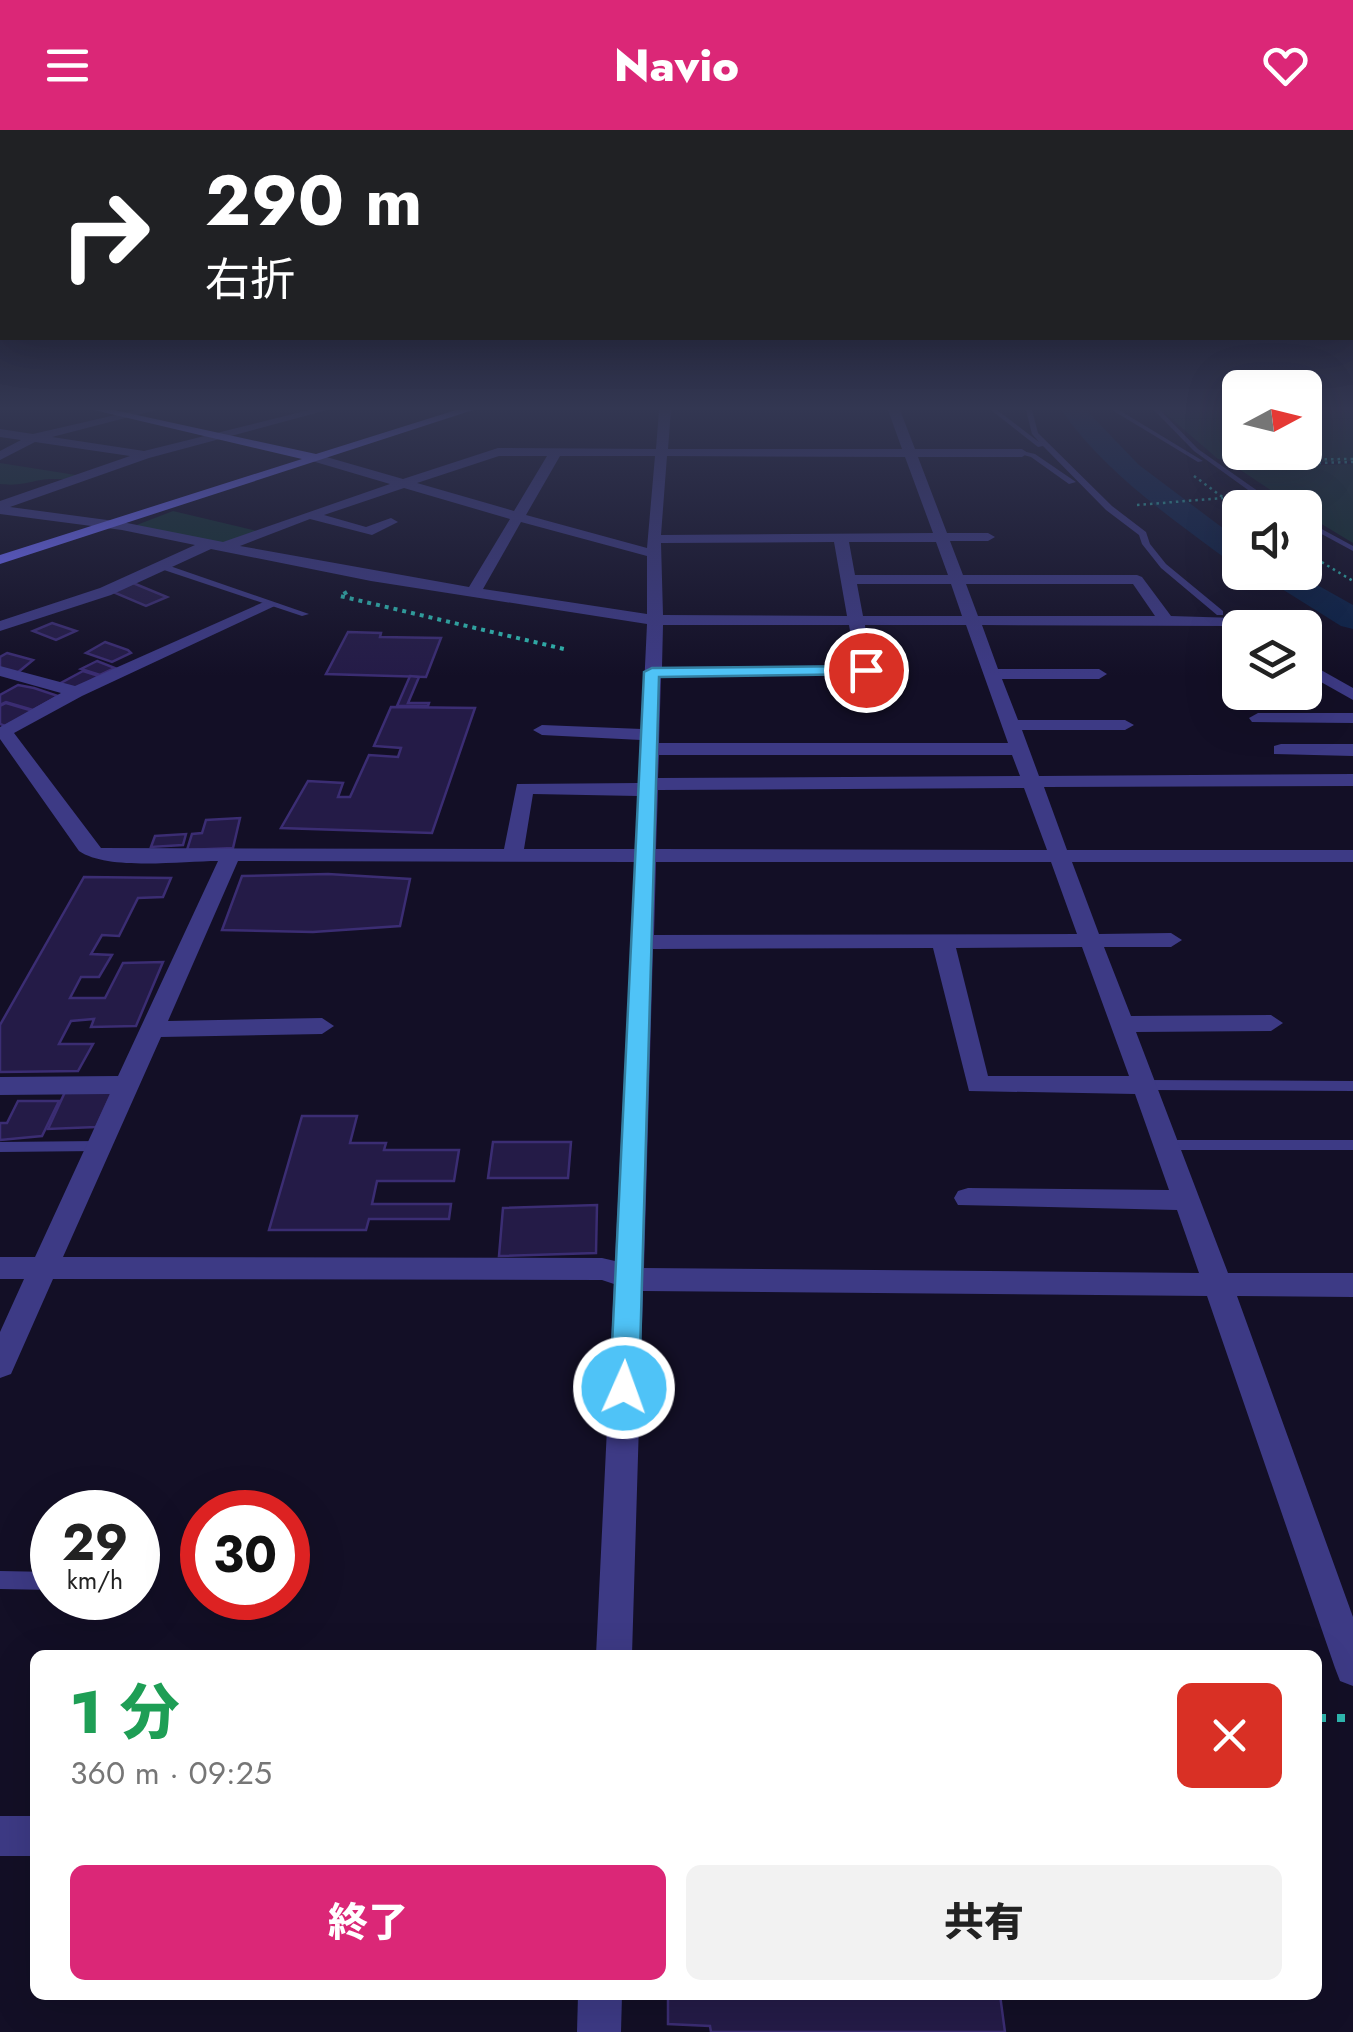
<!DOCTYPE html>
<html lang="ja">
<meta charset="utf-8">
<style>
body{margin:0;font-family:Jost,"Noto Sans JP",sans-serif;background:#f2f2f2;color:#222;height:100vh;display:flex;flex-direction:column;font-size:38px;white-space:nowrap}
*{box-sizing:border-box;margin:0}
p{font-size:32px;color:#767676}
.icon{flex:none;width:55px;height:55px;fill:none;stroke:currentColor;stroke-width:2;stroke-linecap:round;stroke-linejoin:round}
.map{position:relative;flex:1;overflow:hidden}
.side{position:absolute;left:30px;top:1520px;width:1292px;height:350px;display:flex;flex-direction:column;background:#fff;border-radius:15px;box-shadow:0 10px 40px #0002}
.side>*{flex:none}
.hud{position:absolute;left:0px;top:0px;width:1355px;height:210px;box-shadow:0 10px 40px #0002;background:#202124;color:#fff;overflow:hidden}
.needle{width:65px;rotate:83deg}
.buttons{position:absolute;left:1222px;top:240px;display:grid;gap:20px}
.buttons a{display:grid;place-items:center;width:100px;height:100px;border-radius:15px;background:#fff;box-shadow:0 10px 40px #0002;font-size:50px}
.speed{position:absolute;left:30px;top:1360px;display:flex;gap:20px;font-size:50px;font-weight:700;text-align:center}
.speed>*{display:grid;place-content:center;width:130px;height:130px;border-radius:50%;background:#fff;box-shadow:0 10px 40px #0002;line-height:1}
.speed small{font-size:25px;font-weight:400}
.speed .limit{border:15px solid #d22;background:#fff;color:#111}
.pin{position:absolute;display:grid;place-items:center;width:85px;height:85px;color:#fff;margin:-42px;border:5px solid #fff;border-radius:50%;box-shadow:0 2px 10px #0007}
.me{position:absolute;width:110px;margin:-55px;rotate:2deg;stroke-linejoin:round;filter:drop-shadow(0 0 8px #0008)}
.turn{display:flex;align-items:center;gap:35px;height:210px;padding:0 40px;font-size:45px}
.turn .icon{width:130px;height:130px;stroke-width:2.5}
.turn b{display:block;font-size:70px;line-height:85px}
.round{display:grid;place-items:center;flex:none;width:105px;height:105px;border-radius:15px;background:#f2f2f2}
.summary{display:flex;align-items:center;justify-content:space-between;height:170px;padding:0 40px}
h1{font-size:60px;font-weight:800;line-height:75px;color:#1e9e55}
.action{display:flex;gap:20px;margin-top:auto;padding:20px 40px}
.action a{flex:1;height:115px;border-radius:15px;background:#db2777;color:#fff;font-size:40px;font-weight:800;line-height:115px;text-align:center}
.action a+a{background:#f2f2f2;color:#222}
header{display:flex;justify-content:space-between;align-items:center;height:130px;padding:0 40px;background:#db2777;color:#fff;font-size:45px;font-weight:800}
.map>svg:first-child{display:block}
.green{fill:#12302f}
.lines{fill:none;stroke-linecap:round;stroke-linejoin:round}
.river{fill:#0c2248;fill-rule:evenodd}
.building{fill:#241b47;stroke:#3b2d73;stroke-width:2.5}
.path-far2{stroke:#2fb8b0;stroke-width:2.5;stroke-dasharray:2.5 4;stroke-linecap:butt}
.path-far1{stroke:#2fb8b0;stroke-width:4;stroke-dasharray:4 5;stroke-linecap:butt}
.path{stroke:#2fb8b0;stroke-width:8;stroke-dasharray:8 11;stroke-linecap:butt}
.service{fill:#3d3a85;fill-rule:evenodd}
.minor{fill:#3d3a85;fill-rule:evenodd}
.secondary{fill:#6f6bff;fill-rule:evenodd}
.route{fill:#4fc3f7;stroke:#337fa1;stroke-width:2.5}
</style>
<header><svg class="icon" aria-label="menu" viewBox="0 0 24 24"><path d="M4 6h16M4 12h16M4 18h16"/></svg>Navio<svg class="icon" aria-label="heart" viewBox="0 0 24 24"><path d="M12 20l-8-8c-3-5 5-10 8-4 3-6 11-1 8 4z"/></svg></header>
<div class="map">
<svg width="1353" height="1902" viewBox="0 0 1353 1902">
<rect width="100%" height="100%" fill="#130f26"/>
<g class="green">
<path d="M1161,280H1240V322H1305V280H1353V331L1243,334L1218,329Z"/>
<path d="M0,333L82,346C66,352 55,347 41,350C25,353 17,356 0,354Z"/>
<path d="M1353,334V413L1305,384V378L1296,377L1236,337Z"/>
<path d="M173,381L257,401L224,415L134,396Z"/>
</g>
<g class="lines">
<g class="river">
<path d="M1061,280H1086L1139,335L1240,411V434L1229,431C1168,386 1105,342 1061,280Z"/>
<path d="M1255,442H1294L1353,475V499L1341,496Z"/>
</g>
</g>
<g class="building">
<path d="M133,453L167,467L146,476L113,462Z"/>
<path d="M52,493L76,501L56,510L33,501Z"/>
<path d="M348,502L381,503L380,507L441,508L426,547L326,544Z"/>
<path d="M105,512L128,520L131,523L112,532L86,523Z"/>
<path d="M7,523L33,530L17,543L0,538V527Z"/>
<path d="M97,531L115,538L100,545L81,539Z"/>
<path d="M83,541L99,546L75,559L59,554Z"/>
<path d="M410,546L419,547L408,573H429L428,576H397Z"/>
<path d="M18,555L34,558L58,566L33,580L6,572L0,575V565Z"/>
<path d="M6,573L33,581L5,596L0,594V576Z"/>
<path d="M391,577L475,578L432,703L281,698L308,651L343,653L338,667H350L369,625L398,627L401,618L374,616Z"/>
<path d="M240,688L233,718L187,720L192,704L202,703L206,690Z"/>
<path d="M186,704L183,715L151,717L155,706Z"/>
<path d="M328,744L410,749L400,796L313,802L222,800L242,746Z"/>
<path d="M84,747L171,748L163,767L138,768L119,806L102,805L91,824L112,825L99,847H81L70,868H105L123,833L163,832L136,896L91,897L94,889L71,891L59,914H93L78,941L0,942V895Z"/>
<path d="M65,962H112L96,997L48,999Z"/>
<path d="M18,971H59L42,1006L0,1010V993H7Z"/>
<path d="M302,986H357L350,1013H386L384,1020H459L454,1051H377L372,1074H451L449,1089H369L366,1100H269Z"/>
<path d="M493,1012H571L568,1048H488Z"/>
<path d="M597,1075L596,1123L499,1126L503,1078Z"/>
<path d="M668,1865H1000L1005,1902H711L710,1896L668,1894Z"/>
</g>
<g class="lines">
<g class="path-far2">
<path d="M1240,330L1353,329"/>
<path d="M1247,335L1353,332"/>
<path d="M1194,346L1240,380"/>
<path d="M1137,375L1223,368"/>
<path d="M1305,422L1353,451"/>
</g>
<g class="path-far1">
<path d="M347,462L340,466L564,519"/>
<path d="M1250,482L1276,498"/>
</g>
<path class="path" d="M1318,1588H1353"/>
<g class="service">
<path d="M991,280H997L1039,312L1032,304L1026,280H1032L1038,303L1112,376L1146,402L1150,414L1166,434L1223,481V485H1217L1161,438L1142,414L1139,405L1106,380L1043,316L1038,317Z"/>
<path d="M1112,280H1119L1203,331L1198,332Z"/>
<path d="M1154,280H1160L1198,319L1282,378H1273L1194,321Z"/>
<path d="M1022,321L1035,324L1076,352L1069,354L1031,327L1020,324Z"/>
<path d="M1305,390L1353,416V421L1305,395Z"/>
<path d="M161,435H167L309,484L302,486L161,439Z"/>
<path d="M1145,950L1353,951V961L1145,960L1138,955Z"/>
<path d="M1167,1010H1353V1020H1167L1162,1019L1160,1015L1162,1011Z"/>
<path d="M98,1011L103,1012L105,1016L103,1020L98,1021L0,1022V1012Z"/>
<path d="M0,1441L52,1442V1460L0,1459Z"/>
</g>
<g class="minor">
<path d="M137,280H156L52,307L144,321L309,280H327L149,328L10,377L122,392L223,412L390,354L312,331L310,328L316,324L403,349L498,318L656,319L659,280H671L668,319H902L888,280H900L915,319H1022L1028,323L1022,327H918L947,403H988L995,407L988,411H950L963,445H1137L1142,447L1171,486L1236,488L1238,491L1230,496L982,495L998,539H1099L1107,544L1099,549H1002L1018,590H1125L1134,595L1125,600H1022L1039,646L1353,644V656L1044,657L1067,720H1353V732H1072L1099,804L1171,803L1182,810L1171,817H1104L1131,886L1271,885L1283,893L1271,901L1136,902L1228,1143H1353V1167L1237,1166L1353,1487V1556L1340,1551L1335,1538L1207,1166L643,1161L632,1525H596L614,1154L602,1150L53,1149L11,1244L0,1248V1202L24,1149H0V1127H35L110,964L0,965V947L118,946L218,731C182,731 108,741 79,721L0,609V597L61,563L0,546V536L75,556L266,471L279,474L82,566L14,603L101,718L504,719L517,654L639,653L641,610L542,605L533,600L542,595L642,599L647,494L371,451L211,419L111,465L0,501V491L100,458L195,415L122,400L0,384V371L130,326L35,312L0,330V321L21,310L0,307V299L33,304ZM499,326H547L514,381L417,353ZM560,326H655L647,418L526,385ZM667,326L905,327L933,403L661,405ZM404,358L510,389L469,457L240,416L310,389L372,405L398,392L391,388L366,397L324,385ZM521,392L647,426V484L483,459ZM834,412L847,486L663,485L661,413ZM849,412H936L948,445H855ZM857,454H951L962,486H863ZM966,454H1133L1155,486H978ZM663,495H849L856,536L662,537ZM865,495H966L1008,613H659L661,547L871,545ZM659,625H1012L1020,646L658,648ZM1024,658L1047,720L656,719L658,660ZM533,664L638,666L636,719H524ZM238,731L635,732L615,1131L602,1128L63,1127L161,907L322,904L334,896L322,888L168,891ZM656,732H1051L1077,804L654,805ZM1082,817L1129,946H988L956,818ZM933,818L969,961L1135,964L1169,1060L968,1058L958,1061L954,1068L958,1075L1177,1080L1199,1143L644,1138L653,819Z"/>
<path d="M1305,531L1353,558V570L1305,543Z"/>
<path d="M1258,583H1353V593L1252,592L1249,588Z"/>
<path d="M1281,614H1353V626L1274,624V616Z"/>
<rect x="0" y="1686" width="35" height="40"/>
<path d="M578,1865H622L621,1902H577Z"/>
</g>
<path class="secondary" d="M94,280H114L316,324L456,280H473L0,434V425L302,329Z"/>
</g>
<linearGradient id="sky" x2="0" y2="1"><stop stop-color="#0a0815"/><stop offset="0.51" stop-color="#333752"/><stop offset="1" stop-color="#333752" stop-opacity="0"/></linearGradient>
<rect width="1353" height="546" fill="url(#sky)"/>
<path class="route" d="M866,536L871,537V544L659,547L639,1258L635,1267L624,1271L614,1267L610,1258L644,542L652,538Z"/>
</svg>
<div class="buttons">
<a><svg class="needle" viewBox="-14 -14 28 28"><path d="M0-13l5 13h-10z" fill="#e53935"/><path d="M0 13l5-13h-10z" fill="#767676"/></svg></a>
<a><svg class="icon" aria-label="sound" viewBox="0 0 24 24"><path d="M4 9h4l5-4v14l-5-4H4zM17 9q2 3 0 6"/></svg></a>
<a><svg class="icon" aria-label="layers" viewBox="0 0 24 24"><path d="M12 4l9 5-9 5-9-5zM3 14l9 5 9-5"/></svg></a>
</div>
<div class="speed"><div>29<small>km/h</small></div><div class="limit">30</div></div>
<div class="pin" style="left:866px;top:540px;background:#d93025"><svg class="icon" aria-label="arrive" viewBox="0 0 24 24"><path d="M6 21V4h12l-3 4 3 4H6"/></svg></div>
<svg class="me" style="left:624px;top:1258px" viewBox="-20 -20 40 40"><circle r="17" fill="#4fc3f7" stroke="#fff" stroke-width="3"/><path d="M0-11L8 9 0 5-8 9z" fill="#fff"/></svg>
<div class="hud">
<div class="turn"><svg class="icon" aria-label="right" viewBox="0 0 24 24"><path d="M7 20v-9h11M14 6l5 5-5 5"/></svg><div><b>290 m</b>右折</div></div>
</div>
<section class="side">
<div class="summary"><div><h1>1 分</h1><p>360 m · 09:25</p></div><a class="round" style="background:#d93025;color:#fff"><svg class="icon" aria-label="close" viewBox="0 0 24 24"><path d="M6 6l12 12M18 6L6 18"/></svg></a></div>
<div class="action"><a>終了</a><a>共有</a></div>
</section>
</div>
